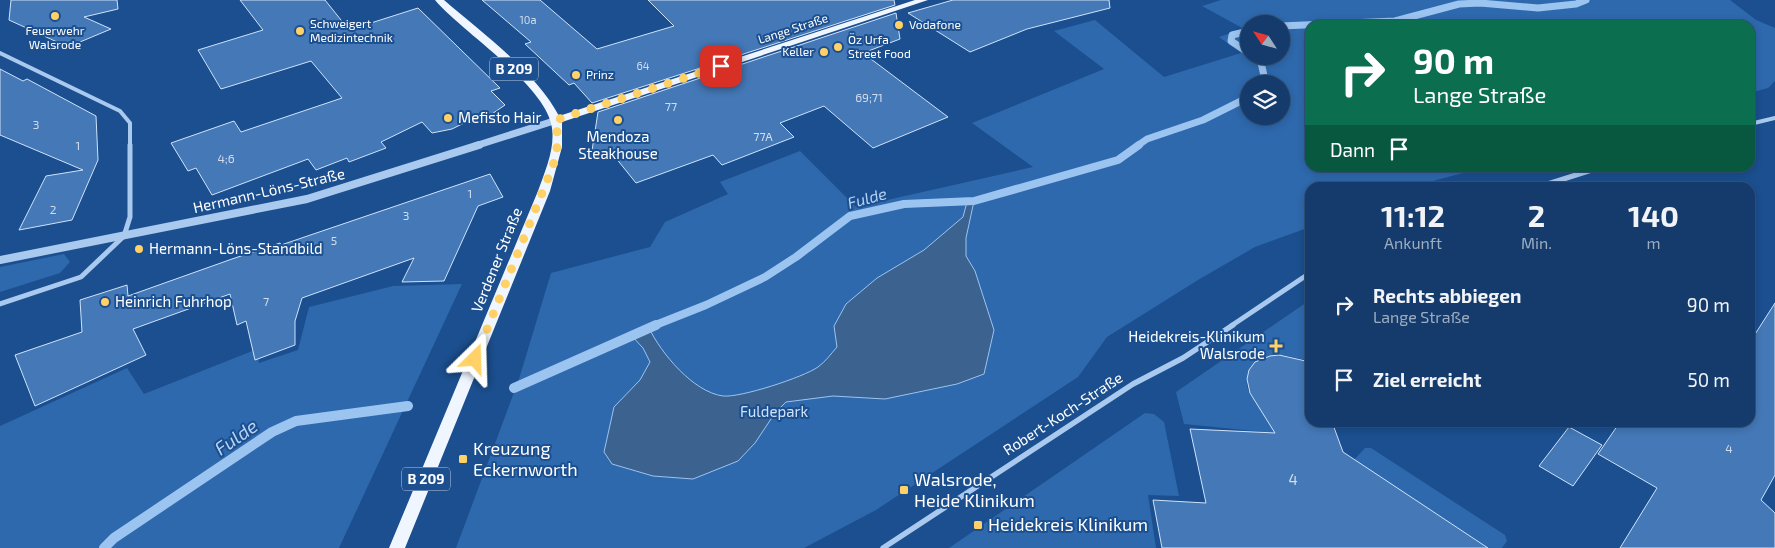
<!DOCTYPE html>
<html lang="de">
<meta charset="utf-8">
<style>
body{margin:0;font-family:"Exo 2",sans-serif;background:#214673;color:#f1f3f6;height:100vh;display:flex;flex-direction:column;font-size:19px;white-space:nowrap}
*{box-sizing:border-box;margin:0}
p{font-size:16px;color:#9dadc1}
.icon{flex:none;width:28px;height:28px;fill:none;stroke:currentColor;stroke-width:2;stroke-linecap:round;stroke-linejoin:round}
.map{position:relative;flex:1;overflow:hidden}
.drawer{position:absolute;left:1305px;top:182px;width:450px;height:245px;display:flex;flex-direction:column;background:#143b6b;border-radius:15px;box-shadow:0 2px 8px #0003,0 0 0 1px #33557e}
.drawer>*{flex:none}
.hud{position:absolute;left:1305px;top:20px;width:450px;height:152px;border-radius:15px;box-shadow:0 2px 8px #0003,0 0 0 1px #33557e;background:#0b6e4f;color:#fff;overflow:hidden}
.needle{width:32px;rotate:306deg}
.buttons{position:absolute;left:1240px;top:15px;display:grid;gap:10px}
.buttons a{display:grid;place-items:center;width:50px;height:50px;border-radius:50%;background:#143b6b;box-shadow:0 2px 8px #0003,0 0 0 1px #33557e;font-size:25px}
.pin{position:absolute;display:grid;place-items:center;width:42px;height:42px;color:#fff;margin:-21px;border-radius:10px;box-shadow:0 2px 8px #0006}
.me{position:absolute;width:55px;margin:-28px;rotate:22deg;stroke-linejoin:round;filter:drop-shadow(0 0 4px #0008)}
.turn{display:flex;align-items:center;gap:18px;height:105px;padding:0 25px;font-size:22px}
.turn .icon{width:65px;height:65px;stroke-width:2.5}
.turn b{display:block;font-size:35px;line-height:42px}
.then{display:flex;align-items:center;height:48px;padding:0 25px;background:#0003;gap:10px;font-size:19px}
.eta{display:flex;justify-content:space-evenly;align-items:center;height:85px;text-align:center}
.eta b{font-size:30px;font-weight:700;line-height:35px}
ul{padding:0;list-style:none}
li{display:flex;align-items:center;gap:15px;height:75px;padding:0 25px}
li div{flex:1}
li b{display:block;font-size:19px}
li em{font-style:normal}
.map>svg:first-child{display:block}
.green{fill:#2e69ad;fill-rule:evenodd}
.water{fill:#3c6290;stroke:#9cc4f0}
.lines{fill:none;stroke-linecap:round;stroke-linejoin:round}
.stream-far2{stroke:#9cc4f0;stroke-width:7}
.stream-far1{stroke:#9cc4f0;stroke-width:8}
.stream{stroke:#9cc4f0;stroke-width:10}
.building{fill:#4478b7;stroke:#cfe3fa}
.minor-far2{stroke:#a9c9ee;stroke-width:4}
.minor-far1{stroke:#a9c9ee;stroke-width:5}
.minor{stroke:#a9c9ee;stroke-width:5.5}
.tertiary-far1{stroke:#a9c9ee;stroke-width:7}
.tertiary{stroke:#a9c9ee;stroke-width:8}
.primary{fill:#f0f6ff;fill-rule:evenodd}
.route{stroke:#ffd166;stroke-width:9;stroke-dasharray:0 16.2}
.poi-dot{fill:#ffd166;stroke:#1b4f8f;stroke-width:2}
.labels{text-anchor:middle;stroke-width:4;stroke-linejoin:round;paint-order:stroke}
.far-number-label{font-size:11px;fill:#d0dded}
.far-poi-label{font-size:12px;fill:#fff;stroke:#1b4f8f;text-anchor:start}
.far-street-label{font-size:12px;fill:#fff;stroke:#1b4f8f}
.number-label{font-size:12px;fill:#d0dded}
.shield{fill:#1b4f8f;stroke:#bbcadd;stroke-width:1}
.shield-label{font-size:14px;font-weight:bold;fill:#fff}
.poi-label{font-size:15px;fill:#fff;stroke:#1b4f8f;text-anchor:start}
.street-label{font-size:15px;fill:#fff;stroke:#1b4f8f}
.park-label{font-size:15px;fill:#cfe3fa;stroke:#1b4f8f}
.near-number-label{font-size:15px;fill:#d0dded}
.water-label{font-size:16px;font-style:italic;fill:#b5d3f5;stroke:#1b4f8f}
.near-poi-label{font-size:18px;fill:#fff;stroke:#1b4f8f;text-anchor:start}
.near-water-label{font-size:19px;font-style:italic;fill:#b5d3f5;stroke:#1b4f8f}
</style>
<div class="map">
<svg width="1775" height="548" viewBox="0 0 1775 548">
<rect width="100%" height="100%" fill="#1b4f8f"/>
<g class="green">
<path d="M1221,0H1730L1756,20L1775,28V81L1768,88L1750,93V25H1310V168H1482L1410,187L1310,188V227L1255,247L1198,280L1107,337L1078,377L876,510L804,548H456L519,379L551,273L650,247L665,222L728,194L720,182L800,151L856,207L1033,167L972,123L1104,69L1054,31L1095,20L1164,77L1241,53L1219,37L1244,29L1202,6ZM1249,24H1281V56H1249ZM1249,84H1281V116H1249Z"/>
<path d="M64,254L70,262L60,273L0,292V267Z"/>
<path d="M462,284L339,548H0V426L127,368L144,394L257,349L259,363L298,350L309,307L393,286Z"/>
<path d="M1310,300V361C1300,359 1290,356 1280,355C1259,355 1240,370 1249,392C1254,402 1265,406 1269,414C1272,420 1273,427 1275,433L1184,424L1176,392Z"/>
<path d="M1145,413L1154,414L1164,422L1179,496L1148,495L1156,548H949Z"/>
<path d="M1365,448H1371L1505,535L1507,541L1502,548H1488L1354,460Z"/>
</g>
<path class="water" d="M974,201L966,238V256L975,271L994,330L984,374L957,384L885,399L833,396L786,402L775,413L755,443L738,461L693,479L653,476L612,464L604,452L614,407L640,380L650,362L643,348L631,335L649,328C661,353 693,392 723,396C740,398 804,377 818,367C825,362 831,354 837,347L834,326L846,304L877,278L924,250L963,217L967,202Z"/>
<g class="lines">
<g class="stream-far2">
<path d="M1281,26L1395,21L1459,4L1480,3L1538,8L1576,4L1586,0"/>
<path d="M1249,31L1232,35L1231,41L1249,53"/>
<path d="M1253,56L1261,62L1264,76L1262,84"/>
<path d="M1137,146L1147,139L1203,120L1249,97"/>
</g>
<path class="stream-far1" d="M653,326L706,305L765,277L796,257L850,216L904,204L974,201L1118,160L1139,145"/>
<g class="stream">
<path d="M514,388L656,325"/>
<path d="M104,548L114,538L272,432L296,421L408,406"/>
</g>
</g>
<g class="building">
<path d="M11,0H117L118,9L84,17L111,29L68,47L9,20Z"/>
<path d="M240,0H325L349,30L418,8L500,88L491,91L505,105L489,116L474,118L452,129L432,133L422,122L381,142L386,148L349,162L347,158L316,170L308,159L212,195L196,168L188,171L171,143L234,121L241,132L342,98L311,61L221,89L198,50L263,30Z"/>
<path d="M482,0H540L597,49L674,26L648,0H894L895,5L592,103L574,83L569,85L525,44L531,42Z"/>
<path d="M953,0H1109L1110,8L1027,29L970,52L908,13Z"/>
<path d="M896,13L900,39L863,53L948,117L873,148L824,106L780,123L794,137L722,165L713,155L636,183L611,152L591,157L598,112Z"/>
<path d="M0,69L23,81L27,79L96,116L98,160L72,220L19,230L46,176L83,170L0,135Z"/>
<path d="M490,174L503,197L478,206L444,281L402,282L414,258L302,298L295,321V345L255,360L246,321L237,325L230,294L133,329L146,355L35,406L15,355L82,332L80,300L127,285L128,296L232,259L280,243L281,245Z"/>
<path d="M1775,303V475L1761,500L1775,513V548H1620L1657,488L1598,454L1620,422H1750V342Z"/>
<path d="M1279,355L1310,362V422H1332L1343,452L1488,548H1162L1153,500L1206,503L1190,429L1275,433L1250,393L1247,379L1249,370L1255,362L1270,356Z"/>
<path d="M1569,427L1602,445L1573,486L1539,466Z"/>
</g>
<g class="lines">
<g class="minor-far2">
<path d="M0,53L120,111L130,123V146"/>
<path d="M1750,124L1775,118"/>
</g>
<g class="minor-far1">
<path d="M1535,188L1598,168"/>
<path d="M0,304L81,277L124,236L130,217V145"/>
<path d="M1231,326L1310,273"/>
</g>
<path class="minor" d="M883,548L1133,384L1183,358L1233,325"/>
<path class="tertiary-far1" d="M475,146L557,120"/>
<path class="tertiary" d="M0,260L307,199L479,145"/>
<path class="primary" d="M435,0H444C481,32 537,73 559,116L915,0H928L562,122V147L550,191L405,548H389L538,191C545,171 555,149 552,128C547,86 462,32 435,0Z"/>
</g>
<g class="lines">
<path class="route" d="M475,359L553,166L558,143L556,120L721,66"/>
</g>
<g class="poi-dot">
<circle cx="55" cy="16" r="5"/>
<circle cx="899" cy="25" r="5"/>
<circle cx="300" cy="31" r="5"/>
<circle cx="838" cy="47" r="5"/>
<circle cx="824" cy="52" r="5"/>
<circle cx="576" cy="75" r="5"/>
<circle cx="448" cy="118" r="5"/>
<circle cx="618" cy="120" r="5"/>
<circle cx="139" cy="249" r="5"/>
<circle cx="105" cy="302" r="5"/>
<path d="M1273.5 338.5h5v5h5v5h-5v5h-5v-5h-5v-5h5z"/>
<rect x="458" y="454" width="10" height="10" rx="2.5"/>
<rect x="899" y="485" width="10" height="10" rx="2.5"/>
<rect x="973" y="520" width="10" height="10" rx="2.5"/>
</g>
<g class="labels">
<g class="far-number-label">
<text x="528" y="24">10a</text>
<text x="643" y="70">64</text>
</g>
<g class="far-poi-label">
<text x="310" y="28">Schweigert<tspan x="310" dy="14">Medizintechnik</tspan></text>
<text x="909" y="29">Vodafone</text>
<text x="55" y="35" text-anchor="middle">Feuerwehr<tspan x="55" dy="14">Walsrode</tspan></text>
<text x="848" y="44">Öz Urfa<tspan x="848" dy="14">Street Food</tspan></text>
<text x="814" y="56" text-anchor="end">Keller</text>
<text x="586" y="79">Prinz</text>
</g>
<g class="far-street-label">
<text transform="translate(793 29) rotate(-18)" y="4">Lange Straße</text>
</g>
<g class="number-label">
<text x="869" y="102">69;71</text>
<text x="671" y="111">77</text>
<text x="36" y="129">3</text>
<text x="763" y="141">77A</text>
<text x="78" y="150">1</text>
<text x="226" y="163">4;6</text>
<text x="470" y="198">1</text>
<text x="53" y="214">2</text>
<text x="406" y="220">3</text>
<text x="334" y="245">5</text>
<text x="266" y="306">7</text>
<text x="1729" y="453">4</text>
</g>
<g class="shield">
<rect x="490" y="57.5" width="48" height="23" rx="4"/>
<rect x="402" y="467.5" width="48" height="23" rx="4"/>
</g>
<g class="shield-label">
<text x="514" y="74">B 209</text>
<text x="426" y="484">B 209</text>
</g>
<g class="poi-label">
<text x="458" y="123">Mefisto Hair</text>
<text x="618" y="142" text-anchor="middle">Mendoza<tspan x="618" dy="17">Steakhouse</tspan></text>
<text x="149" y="254">Hermann-Löns-Standbild</text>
<text x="115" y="307">Heinrich Fuhrhop</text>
<text x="1265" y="342" text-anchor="end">Heidekreis-Klinikum<tspan x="1265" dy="17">Walsrode</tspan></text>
</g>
<g class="street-label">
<text transform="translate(269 191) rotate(-13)" y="5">Hermann-Löns-Straße</text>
<text transform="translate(497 260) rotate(-68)" y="5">Verdener Straße</text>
<text transform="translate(1063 414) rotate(-33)" y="5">Robert-Koch-Straße</text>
</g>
<g class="park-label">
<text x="774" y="417">Fuldepark</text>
</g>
<g class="near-number-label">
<text x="1293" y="485">4</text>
</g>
<g class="water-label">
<text transform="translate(867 198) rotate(-15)" y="6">Fulde</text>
</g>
<g class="near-poi-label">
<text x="473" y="455">Kreuzung<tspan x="473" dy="21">Eckernworth</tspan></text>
<text x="914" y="486">Walsrode,<tspan x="914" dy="21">Heide Klinikum</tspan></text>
<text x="988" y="531">Heidekreis Klinikum</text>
</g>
<g class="near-water-label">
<text transform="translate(236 437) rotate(-35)" y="7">Fulde</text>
</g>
</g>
</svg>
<div class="buttons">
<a><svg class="needle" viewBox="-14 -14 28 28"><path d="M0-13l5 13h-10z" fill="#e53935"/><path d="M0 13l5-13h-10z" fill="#9dadc1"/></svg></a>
<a><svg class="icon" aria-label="layers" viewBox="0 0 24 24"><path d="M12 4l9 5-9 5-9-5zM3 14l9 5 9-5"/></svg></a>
</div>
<div class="pin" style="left:721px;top:66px;background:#d93025"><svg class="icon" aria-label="arrive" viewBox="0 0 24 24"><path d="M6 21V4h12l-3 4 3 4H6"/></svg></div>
<svg class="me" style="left:475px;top:359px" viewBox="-20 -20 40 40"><path d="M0-17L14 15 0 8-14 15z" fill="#ffd166" stroke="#fff" stroke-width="4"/></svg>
<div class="hud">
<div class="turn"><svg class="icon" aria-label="right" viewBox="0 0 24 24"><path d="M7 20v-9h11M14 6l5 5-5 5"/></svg><div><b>90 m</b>Lange Straße</div></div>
<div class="then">Dann<svg class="icon" aria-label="arrive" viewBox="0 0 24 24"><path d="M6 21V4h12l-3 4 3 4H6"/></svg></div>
</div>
<section class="drawer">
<div class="eta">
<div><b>11:12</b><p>Ankunft</p></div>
<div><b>2</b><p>Min.</p></div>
<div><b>140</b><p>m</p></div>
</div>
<ul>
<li><svg class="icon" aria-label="right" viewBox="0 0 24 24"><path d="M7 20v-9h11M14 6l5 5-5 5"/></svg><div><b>Rechts abbiegen</b><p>Lange Straße</p></div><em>90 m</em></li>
<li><svg class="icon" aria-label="arrive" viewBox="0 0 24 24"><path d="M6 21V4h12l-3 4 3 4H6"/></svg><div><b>Ziel erreicht</b></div><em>50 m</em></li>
</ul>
</section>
</div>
